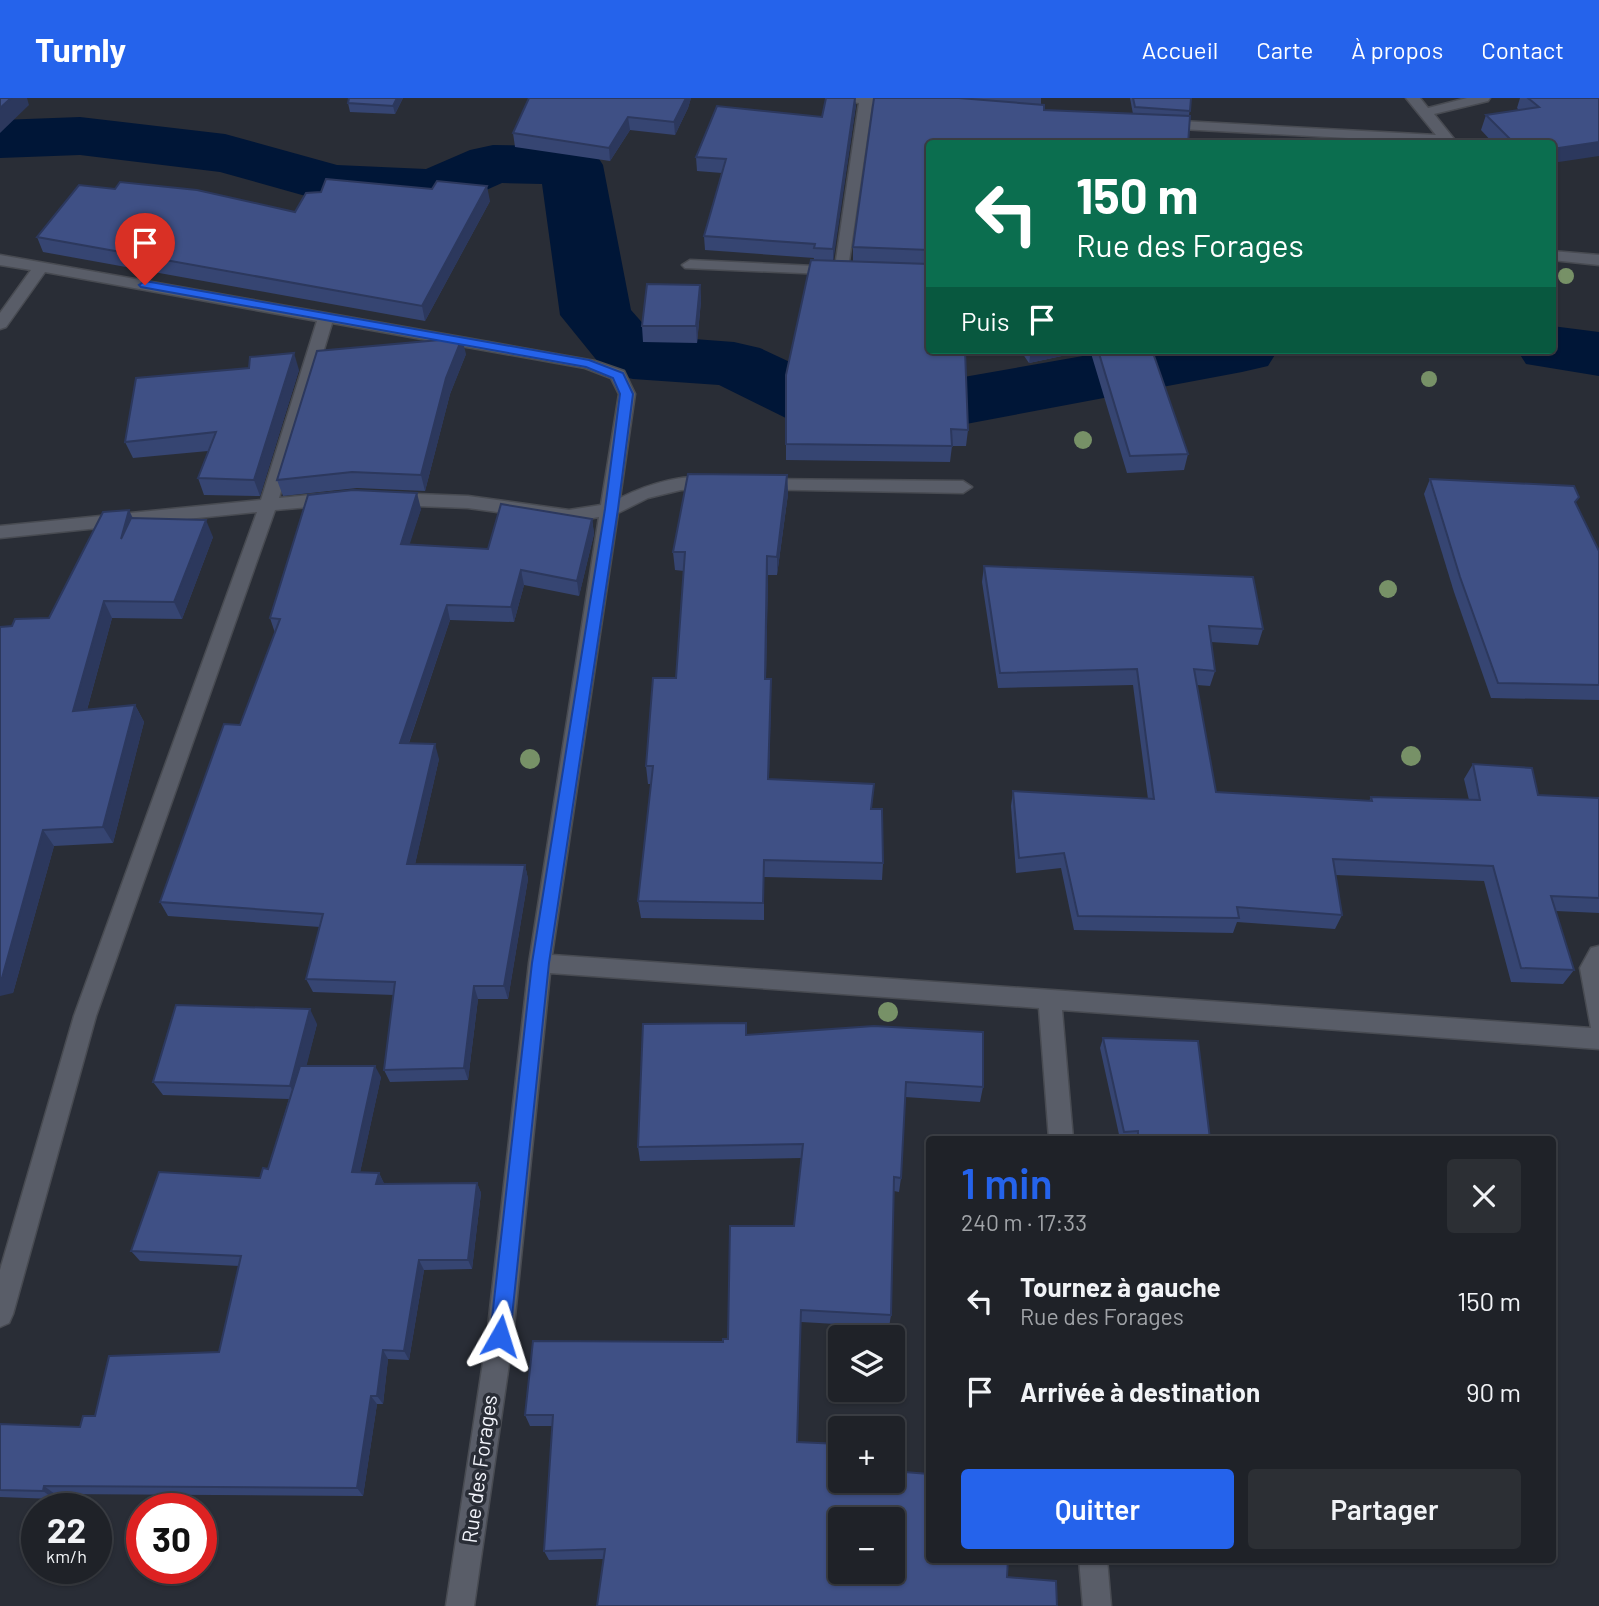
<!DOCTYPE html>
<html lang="fr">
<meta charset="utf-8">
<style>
body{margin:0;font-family:Barlow,sans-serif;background:#2c2f34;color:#f1f3f6;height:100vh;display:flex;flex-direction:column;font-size:26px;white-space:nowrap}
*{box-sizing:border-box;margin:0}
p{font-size:23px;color:#a1a4a8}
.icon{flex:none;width:38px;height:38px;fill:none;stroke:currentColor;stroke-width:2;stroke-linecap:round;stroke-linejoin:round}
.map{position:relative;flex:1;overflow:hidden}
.drawer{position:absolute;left:926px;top:1038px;width:630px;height:427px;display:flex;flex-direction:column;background:#1f2228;border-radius:7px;box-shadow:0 2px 5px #0004,0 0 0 2px #3c3f45}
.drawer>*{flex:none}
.top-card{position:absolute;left:926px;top:42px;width:630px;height:214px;border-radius:7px;box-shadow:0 2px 5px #0004,0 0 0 2px #3c3f45;background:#0b6e4f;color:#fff;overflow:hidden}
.buttons{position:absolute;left:828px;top:1227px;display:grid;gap:14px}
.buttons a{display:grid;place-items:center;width:77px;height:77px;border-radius:7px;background:#1f2228;box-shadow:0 2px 5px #0004,0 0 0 2px #3c3f45;font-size:35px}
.speed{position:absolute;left:21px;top:1395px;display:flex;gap:14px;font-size:35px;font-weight:700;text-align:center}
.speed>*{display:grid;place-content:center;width:91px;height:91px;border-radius:50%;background:#1f2228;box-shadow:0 2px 5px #0004,0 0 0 2px #3c3f45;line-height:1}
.speed small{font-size:18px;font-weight:400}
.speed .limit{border:10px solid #d22;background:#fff;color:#111}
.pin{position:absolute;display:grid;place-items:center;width:60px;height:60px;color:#fff;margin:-72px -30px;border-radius:50% 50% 50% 0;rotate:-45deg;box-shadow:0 0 7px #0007}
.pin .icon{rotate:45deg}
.me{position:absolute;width:77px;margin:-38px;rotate:6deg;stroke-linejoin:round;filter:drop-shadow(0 0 5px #0008)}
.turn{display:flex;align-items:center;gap:24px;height:147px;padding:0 35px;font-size:32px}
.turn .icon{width:91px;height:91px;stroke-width:2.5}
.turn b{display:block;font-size:49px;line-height:60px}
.then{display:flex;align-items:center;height:66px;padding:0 35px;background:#0003;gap:14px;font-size:26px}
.round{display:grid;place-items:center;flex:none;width:74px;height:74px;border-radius:7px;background:#2c2f34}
.head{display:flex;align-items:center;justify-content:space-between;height:119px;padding:0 35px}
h1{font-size:42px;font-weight:600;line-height:52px;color:#2563eb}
.primary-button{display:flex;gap:14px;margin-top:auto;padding:14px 35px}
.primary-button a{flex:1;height:80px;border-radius:7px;background:#2563eb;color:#fff;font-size:28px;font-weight:600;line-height:80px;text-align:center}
.primary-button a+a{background:#2c2f34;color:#f1f3f6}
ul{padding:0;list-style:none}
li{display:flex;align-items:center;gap:21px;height:91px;padding:0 35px}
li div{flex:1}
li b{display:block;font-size:26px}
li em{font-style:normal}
header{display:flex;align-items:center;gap:42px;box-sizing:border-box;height:98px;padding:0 35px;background:#2563eb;color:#fff}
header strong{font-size:33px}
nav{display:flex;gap:38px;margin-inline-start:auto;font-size:24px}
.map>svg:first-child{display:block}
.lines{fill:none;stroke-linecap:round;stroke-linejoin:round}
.river{fill:#001637;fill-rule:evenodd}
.minor-casing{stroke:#484b52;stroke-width:3}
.minor{fill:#595d68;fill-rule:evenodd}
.tree{fill:#779167}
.wall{fill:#364572}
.shaded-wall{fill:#2c385d}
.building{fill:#3f5085;stroke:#2c385d;stroke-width:2;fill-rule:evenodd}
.route{fill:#2563eb;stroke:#184099;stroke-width:2}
.labels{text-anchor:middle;stroke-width:7;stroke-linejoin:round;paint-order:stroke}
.street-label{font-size:21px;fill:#f2f4fb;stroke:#292d36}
</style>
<header>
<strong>Turnly</strong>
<nav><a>Accueil</a><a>Carte</a><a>À propos</a><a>Contact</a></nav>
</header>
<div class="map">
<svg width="1599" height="1508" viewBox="0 0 1599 1508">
<rect width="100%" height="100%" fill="#292d36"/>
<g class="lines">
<g class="river">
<path d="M80,19L225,36L337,67L426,71L470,52L493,47L571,48L594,53L603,67L631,212L654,238L734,244L760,250L837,286L918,287L1117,252H1278L1268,268L1242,274L918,335L825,333L798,326L719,287L633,281L607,275L560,217L542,86L502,85L457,105L434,111L334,106L220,74L80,57L0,60V22Z"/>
<path d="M1552,228L1599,234V278L1526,266L1517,252H1552Z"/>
</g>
<g class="minor-casing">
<g id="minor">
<path d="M844,0H901L908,4L901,8L872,6L847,177L685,170L682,167L690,162L835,169L859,5L846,3Z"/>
<path d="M1406,0H1420L1428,10L1467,0H1490L1488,3L1434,16L1458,46L1163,30L1156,26L1163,22L1436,37Z"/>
<path d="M1552,153L1599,157V167L1552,162Z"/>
<path d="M0,157L595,263L624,273L635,296L620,400C648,386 688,373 720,382L723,386L720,390L681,392L648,400L618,415L552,857L1591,930L1580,870L1591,850L1599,848V951L1062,912L1073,1041H1049L1039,910L550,875L513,1238L474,1508H446L487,1238L529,865L599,419L569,424L468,410L392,407L383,401L392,395L468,398L569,412L601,407L619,296L611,280L585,270L332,225L279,400L332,395L341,401L332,407L275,412L96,918L13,1216L9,1225L0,1229V1172L74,918L257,414L0,440V428L261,402L317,223L45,174L6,229L0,231V215L31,172L0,167Z"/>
<path d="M760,381L963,383L972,389L963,395L754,391L751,387L754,383Z"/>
<path d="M1079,1461H1107L1111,1508H1083Z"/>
</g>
</g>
<use href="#minor" class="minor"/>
</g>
<g class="tree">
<circle cx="1566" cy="178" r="8"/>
<circle cx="1429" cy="281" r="8"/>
<circle cx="1083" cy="342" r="9"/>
<circle cx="1388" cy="491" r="9"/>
<circle cx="1411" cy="658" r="10"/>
<circle cx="530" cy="661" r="10"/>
<circle cx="888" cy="914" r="10"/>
</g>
<g class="wall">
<path d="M349,0H403L395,16L350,14L348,5Z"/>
<path d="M529,0H691L688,10L675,37L630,32L610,63L515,49L513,35Z"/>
<path d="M874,0H1041V7L1044,12L1133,16L1130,0H1191L1189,18L929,46V252L968,332L966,348H952L950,364L786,362V277L814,160L705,152L704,138L722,75L697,73L696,59L856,7L833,162L853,163V149Z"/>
<path d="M1520,0H1599L1552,46H1494L1481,32L1486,17L1519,12L1517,10Z"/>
<path d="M490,103L425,223L43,154L37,139L295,114Z"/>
<path d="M700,187L701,203L697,245L643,244L642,228Z"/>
<path d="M1020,252H1152L1188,356L1184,372L1127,375L1090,252L1029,265Z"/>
<path d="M466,256L450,296L425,393L357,390L283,398L277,382Z"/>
<path d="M299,272L260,398L204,397L198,380L208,353L133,360L125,344Z"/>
<path d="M787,377L788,396L777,477H768L766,581H771V599L769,681L872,711L883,765L882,782L764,779V822L641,820L638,803L651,686H648L646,668L676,580L684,473L675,472L673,454Z"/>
<path d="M1430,381L1576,405L1599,453V602L1491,600L1454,494L1424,396Z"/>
<path d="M421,411L409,446L488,451L592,421L594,436L579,498L524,487L514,524L450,522L409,645L439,661L415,766L525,767L528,781L508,901H478L468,982L390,984L384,972L394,897L313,894L306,881L320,829L168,818L160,804L240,627L275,535L270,520Z"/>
<path d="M133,420L213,439L182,521L112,520L87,612L135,607L144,624L113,745L54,748L13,895L12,528L49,520Z"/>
<path d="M984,468L1263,531L1258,547L1211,544L1215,573L1210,588L1197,587L1216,694L1369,703L1371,699L1469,702L1464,681L1473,666L1538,697L1599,700V815L1556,813L1574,872L1563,886L1511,884L1484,783L1335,777L1342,817L1335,831L1237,824L1233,835L1074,832L1061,770L1016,775L1011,708L1013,693L1148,701L1133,587L998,590L982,484Z"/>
<path d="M746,925L747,937L983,989L980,1004L905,999L901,1080L899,1094L894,1093L891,1217L889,1229L801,1224L603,1461L549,1462L544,1453L552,1328H530L525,1317L723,1244L728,1241L794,1128L802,1060L640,1063L638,1049Z"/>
<path d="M317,926L306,968L381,979L360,1074L379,1075L384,1086L477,1085L481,1095L472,1171L424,1172L409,1262L388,1261L383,1306H377L363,1398L55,1396L54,1401L0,1399V1326L80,1329L95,1318L219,1254L239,1168L140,1163L131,1153L260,1080L268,1071L289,1001L163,997L153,984Z"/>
<path d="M1103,940L1210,1041H1120L1100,950Z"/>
</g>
<g class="shaded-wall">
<path d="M11,0H27L29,7L0,35V10Z"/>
<path d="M397,0H403L395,16L393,8Z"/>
<path d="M686,0H691L688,10L675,37L674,24Z"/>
<path d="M855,0L856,7L833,165V151Z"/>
<path d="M628,19L630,32L610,63L609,50Z"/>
<path d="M1599,44V58L1552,65V51Z"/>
<path d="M487,88L490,103L425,223L422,208Z"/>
<path d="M700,187L701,203L697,245L696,228Z"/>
<path d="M462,240L466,256L450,296L425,393L421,377L446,280Z"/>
<path d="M1031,252H1090L1029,265Z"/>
<path d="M294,255L299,272L260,398L254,382Z"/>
<path d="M787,377L788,396L777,477V459Z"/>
<path d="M417,395L421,411L405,461L401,446Z"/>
<path d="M129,412L137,429L121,441Z"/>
<path d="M592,421L594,436L579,498L577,483Z"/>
<path d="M206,422L213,439L182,521L174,504Z"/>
<path d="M767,458L768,477L765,599V581Z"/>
<path d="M521,472L524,487L514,524L511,509Z"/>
<path d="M104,503L112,520L82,630L73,613Z"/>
<path d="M447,507L450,522L404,659L400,645Z"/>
<path d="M771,581V599L768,698V681Z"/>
<path d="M135,607L144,624L113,745L103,729Z"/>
<path d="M435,646L439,661L412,780L407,766Z"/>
<path d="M43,732L54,748L13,895L0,898V880Z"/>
<path d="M525,767L528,781L508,901L504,888Z"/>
<path d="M474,888L478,901L468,982L464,970Z"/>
<path d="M310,911L317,926L298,1002L290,988Z"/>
<path d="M375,968L381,979L358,1084L352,1074Z"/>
<path d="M379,1075L384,1085L381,1097L376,1086Z"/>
<path d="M477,1085L481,1095L472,1171L468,1162Z"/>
<path d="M419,1162L424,1172L409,1262L404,1253Z"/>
<path d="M383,1252L388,1261L383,1306L377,1298Z"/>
<path d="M371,1298L377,1306L363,1398L357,1390Z"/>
<path d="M44,1388L55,1396L54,1401L43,1393Z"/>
</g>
<g class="building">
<path d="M0,0H11L0,10Z"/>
<path d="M349,0H397L393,8L348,5Z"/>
<path d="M529,0H686L674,24L628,19L609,50L513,35Z"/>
<path d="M826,0H855L833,151L814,150L815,146L704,138L726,61L696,59L717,8L822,19Z"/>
<path d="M874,0H959L1044,7V12L1190,18L1188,46H929V152L853,149Z"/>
<path d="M1133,0H1191L1190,13L1135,9Z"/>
<path d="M1528,0H1599V44L1552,51V46H1515L1486,17L1539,9Z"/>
<path d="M326,81L432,91L437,83L487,88L422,208L37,139L79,87L115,91L120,84L197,92L295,114L306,95L321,94Z"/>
<path d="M811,162L929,166V252H965L968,332L951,331L952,348L786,346V277Z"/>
<path d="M647,186L700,187L696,228H642Z"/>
<path d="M462,240L446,280L421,377L352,374L277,382L317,253Z"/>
<path d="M1098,252H1152L1188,356L1130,358Z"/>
<path d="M294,255L254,382L198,380L216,334L125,344L136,280L249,270L250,259Z"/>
<path d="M688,376L787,377L777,459L767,458L765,581H771L768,681L874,686L871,711H882L883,765L764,762L763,805L638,803L653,668H646L653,580H676L685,454H673Z"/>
<path d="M1430,381L1574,388L1579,399L1575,404L1599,453V587L1498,585L1460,479Z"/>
<path d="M353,392L417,395L401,446L488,451L501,406L592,421L577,483L521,472L511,509L447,507L400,645L435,646L407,766L525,767L504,888H474L464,970L384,972L395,884L306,881L323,816L160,804L224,626L240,627L280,521L270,520L308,397Z"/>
<path d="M129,412L121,441L131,420L206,422L174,504L104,503L73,613L135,607L103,729L43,732L2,880H0V529L12,528L15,521L49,520L103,414Z"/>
<path d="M984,468L1253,479L1263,531L1209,528L1215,573L1194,571L1216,694L1372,703L1371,699L1480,702L1473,666L1532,670L1538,697L1599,700V800L1551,798L1574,872L1521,870L1493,768L1333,761L1342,817L1237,809L1239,820L1078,818L1064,755L1019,760L1013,693L1154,701L1137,571L1000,575Z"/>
<path d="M176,907L310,911L290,988L153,984Z"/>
<path d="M746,925V937L874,928L983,934V989L906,984L901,1080L894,1079L891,1217L801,1212L797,1344L840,1346V1382H892V1373L929,1376V1461H1008L1007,1479L1056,1483L1057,1508H597L605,1451L544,1453L553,1317H525L533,1243L723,1244V1241H728L730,1128H794L803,1046L638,1049L643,926ZM840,1421H892V1474H840Z"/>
<path d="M1103,940L1198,943L1210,1041H1138V1033L1124,1034Z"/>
<path d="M300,968H375L352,1074L379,1075L376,1086L477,1085L468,1162H419L404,1253L383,1252L377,1298H371L357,1390L44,1388L43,1393L0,1392V1326L80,1329L83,1318H95L109,1258L219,1254L241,1158L131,1153L159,1074L260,1080L263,1070L268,1071Z"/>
</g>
<path class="route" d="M145,183L589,262L623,275L633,296L618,411L549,865L510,1238L507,1244L500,1247L493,1244L490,1238L532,865L605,411L620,296L613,280L586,269L141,189L139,187Z"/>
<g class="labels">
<g class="street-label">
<text transform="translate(480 1371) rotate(-82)" y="7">Rue des Forages</text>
</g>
</g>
</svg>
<div class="buttons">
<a><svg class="icon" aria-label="layers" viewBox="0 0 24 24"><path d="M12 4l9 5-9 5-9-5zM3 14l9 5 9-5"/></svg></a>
<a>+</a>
<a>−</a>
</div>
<div class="speed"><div>22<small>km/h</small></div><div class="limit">30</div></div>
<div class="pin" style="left:145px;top:187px;background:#d93025"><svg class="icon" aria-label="arrive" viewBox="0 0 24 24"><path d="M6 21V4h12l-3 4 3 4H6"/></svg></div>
<svg class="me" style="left:500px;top:1238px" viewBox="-20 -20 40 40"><path d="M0-17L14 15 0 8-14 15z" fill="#2563eb" stroke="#fff" stroke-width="4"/></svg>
<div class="top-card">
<div class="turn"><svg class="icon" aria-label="left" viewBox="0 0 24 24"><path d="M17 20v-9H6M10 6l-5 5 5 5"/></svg><div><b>150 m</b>Rue des Forages</div></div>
<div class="then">Puis<svg class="icon" aria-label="arrive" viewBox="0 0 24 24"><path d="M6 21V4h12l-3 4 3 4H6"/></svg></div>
</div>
<section class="drawer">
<div class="head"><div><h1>1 min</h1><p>240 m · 17:33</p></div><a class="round"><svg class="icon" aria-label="close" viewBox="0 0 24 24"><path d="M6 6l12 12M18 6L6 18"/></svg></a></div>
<ul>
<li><svg class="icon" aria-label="left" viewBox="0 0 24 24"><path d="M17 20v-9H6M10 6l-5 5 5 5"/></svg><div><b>Tournez à gauche</b><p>Rue des Forages</p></div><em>150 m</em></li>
<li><svg class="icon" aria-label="arrive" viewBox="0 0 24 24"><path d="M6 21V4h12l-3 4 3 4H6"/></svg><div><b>Arrivée à destination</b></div><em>90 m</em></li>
</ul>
<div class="primary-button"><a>Quitter</a><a>Partager</a></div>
</section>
</div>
